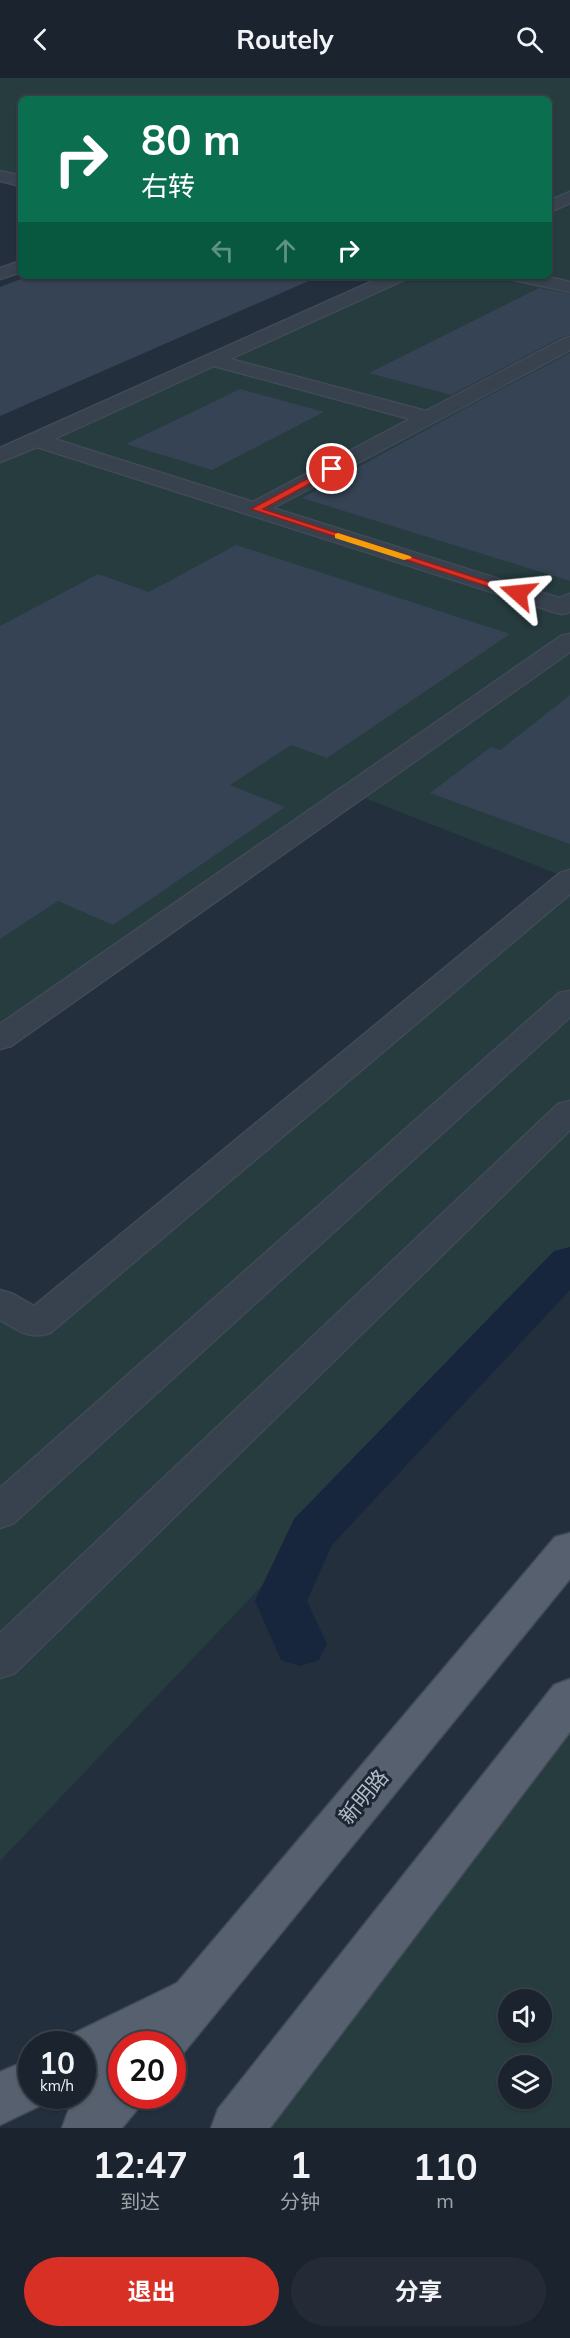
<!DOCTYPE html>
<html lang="zh">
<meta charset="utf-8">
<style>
body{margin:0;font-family:Mulish,"Noto Sans SC",sans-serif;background:#242b36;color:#f1f3f6;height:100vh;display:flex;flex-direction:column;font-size:22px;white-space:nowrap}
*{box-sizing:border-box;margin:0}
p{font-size:20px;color:#a0a4aa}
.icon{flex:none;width:33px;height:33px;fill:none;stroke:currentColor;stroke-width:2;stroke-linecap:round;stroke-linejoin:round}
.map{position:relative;height:2050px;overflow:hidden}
.details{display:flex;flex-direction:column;background:#1b232e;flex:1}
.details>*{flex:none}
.top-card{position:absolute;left:18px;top:18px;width:534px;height:183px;border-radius:9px;box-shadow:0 2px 4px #0004,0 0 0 2px #39404a;background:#0b6e4f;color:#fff;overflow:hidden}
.tools{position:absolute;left:498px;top:1911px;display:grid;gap:12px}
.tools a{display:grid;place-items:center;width:54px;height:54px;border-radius:50%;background:#1b232e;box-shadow:0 2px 4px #0004,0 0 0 2px #39404a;font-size:30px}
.speed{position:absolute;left:18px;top:1953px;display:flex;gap:12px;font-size:30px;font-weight:700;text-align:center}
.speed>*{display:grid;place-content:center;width:78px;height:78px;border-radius:50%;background:#1b232e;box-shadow:0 2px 4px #0004,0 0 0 2px #39404a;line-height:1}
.speed small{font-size:15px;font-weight:400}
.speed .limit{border:9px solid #d22;background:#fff;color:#111}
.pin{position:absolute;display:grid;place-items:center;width:51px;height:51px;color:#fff;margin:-26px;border:3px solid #fff;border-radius:50%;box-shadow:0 2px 6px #0007}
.me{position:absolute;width:66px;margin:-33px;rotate:288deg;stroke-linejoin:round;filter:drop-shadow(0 0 4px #0008)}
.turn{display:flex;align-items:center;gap:21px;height:126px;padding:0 24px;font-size:27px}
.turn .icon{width:78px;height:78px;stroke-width:2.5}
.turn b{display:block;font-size:42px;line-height:51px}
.lanes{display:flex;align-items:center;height:57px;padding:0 24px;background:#0003;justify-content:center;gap:30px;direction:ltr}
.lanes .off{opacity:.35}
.eta{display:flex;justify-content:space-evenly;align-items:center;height:102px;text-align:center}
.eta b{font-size:36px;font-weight:700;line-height:42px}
.button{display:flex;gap:12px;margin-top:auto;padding:12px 24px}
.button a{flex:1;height:69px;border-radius:36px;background:#d93025;color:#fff;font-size:24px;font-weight:700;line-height:69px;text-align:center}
.button a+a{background:#242b36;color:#f1f3f6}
header{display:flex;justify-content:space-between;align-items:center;height:78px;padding:0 24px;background:#1b232e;font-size:27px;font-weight:700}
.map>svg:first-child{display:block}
.green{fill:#263c3f;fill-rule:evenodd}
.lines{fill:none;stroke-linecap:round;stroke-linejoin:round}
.canal{fill:#17263c;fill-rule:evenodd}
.building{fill:#364354}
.minor-casing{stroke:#414a57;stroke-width:3}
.major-casing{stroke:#414a57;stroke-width:3}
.minor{fill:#38414e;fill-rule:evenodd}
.major{fill:#56606e;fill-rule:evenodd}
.route{fill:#d93025;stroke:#8d1f18;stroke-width:1.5}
.slow{fill:#f59e0b}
.labels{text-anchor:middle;stroke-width:6;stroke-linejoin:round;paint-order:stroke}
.near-street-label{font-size:21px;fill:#b4bcc9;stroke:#1d2633}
</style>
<header><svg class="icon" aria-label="back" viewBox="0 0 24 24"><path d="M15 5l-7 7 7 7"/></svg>Routely<svg class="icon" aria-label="search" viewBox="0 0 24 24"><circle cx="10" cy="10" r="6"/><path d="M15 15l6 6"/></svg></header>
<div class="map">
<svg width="570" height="2050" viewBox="0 0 570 2050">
<rect width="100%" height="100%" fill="#242f3e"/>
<g class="green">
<path d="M0,0H570V1184L0,1783V1225L37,1246L570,801L352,715L0,961V378L398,198H549V21H21V103L0,98Z"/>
<path d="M570,1624V2050H245ZM508,1922H542V1954H508ZM508,1988H542V2020H508Z"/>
</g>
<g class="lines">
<path class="canal" d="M570,1169V1212L332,1467L307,1523L327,1566L319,1582L300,1588L281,1582L255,1523L294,1441L554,1173Z"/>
</g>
<g class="building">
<path d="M29,198H320L0,338V209Z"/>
<path d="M539,210L570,216V257L562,259L451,317L369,295Z"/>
<path d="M570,275V503L302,420L477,324Z"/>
<path d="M240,311L324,334L212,392L126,366Z"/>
<path d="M236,467L510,556L327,680L291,667L230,707L285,729L113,847L58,823L0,861V548L98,496L149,514Z"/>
<path d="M570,617V766L430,715L491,669L500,672Z"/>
</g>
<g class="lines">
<g class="minor-casing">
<g id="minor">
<path d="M0,93L21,98V108L0,103Z"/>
<path d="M570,114V125L549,134V123Z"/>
<path d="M21,183V194L0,201V190Z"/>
<path d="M384,198H407L404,202L230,281L426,333L563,261L570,259V272L273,430L559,520L570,516V534L562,536L554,534L37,369L0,384V370ZM214,288L410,341L253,424L54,361Z"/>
<path d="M511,198H544L570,204V214L514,202Z"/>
<path d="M570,556V574L11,968L0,971V946L561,558Z"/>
<path d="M570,792V816L50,1255C29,1262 18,1252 0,1242V1212L13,1216L34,1228L560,795Z"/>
<path d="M570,913V939L14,1445L0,1450V1410L559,915Z"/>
<path d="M570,1023V1052L15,1595L0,1600V1555L558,1026Z"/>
</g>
</g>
<g class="major-casing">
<g id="major">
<path d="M570,1455V1501L176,1984L172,1985V1966H122V2018H145L140,2028L122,2050H62L69,2031L100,1996L82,2003V1966H61L64,1960L177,1905L555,1459Z"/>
<path d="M570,1601V1654L270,2050H211L218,2031L554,1607Z"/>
<path d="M32,1980V2018H53L50,2023L0,2047V1994Z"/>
</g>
</g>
<use href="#minor" class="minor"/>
<use href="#major" class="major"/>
</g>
<path class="route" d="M329,389L337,391L263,431L523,515L514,517L251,431Z"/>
<path class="slow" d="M338,455L410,478L412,480L404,482L335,460V456Z"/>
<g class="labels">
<g class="near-street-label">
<text transform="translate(364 1719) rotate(-50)" y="7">新明路</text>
</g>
</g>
</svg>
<div class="tools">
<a><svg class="icon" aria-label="sound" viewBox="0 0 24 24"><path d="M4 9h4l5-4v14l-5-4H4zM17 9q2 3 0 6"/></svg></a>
<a><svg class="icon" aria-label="layers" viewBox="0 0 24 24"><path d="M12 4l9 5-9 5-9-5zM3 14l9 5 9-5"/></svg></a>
</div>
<div class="speed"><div>10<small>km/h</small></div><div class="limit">20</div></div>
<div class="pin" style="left:332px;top:391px;background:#d93025"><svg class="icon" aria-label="arrive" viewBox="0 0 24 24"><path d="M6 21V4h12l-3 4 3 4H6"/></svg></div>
<svg class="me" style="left:518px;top:515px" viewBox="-20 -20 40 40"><path d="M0-17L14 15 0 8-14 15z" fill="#d93025" stroke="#fff" stroke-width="4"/></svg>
<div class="top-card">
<div class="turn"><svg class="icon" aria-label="right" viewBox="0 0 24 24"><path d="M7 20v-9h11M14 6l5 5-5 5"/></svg><div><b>80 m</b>右转</div></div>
<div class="lanes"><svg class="icon off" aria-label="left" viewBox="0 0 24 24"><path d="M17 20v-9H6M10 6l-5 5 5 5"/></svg><svg class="icon off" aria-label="ahead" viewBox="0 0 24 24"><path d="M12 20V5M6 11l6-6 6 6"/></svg><svg class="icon" aria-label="right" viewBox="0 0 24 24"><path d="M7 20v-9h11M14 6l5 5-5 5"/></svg></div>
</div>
</div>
<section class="details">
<div class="eta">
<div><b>12:47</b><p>到达</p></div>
<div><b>1</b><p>分钟</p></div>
<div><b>110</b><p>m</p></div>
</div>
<div class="button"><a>退出</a><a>分享</a></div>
</section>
